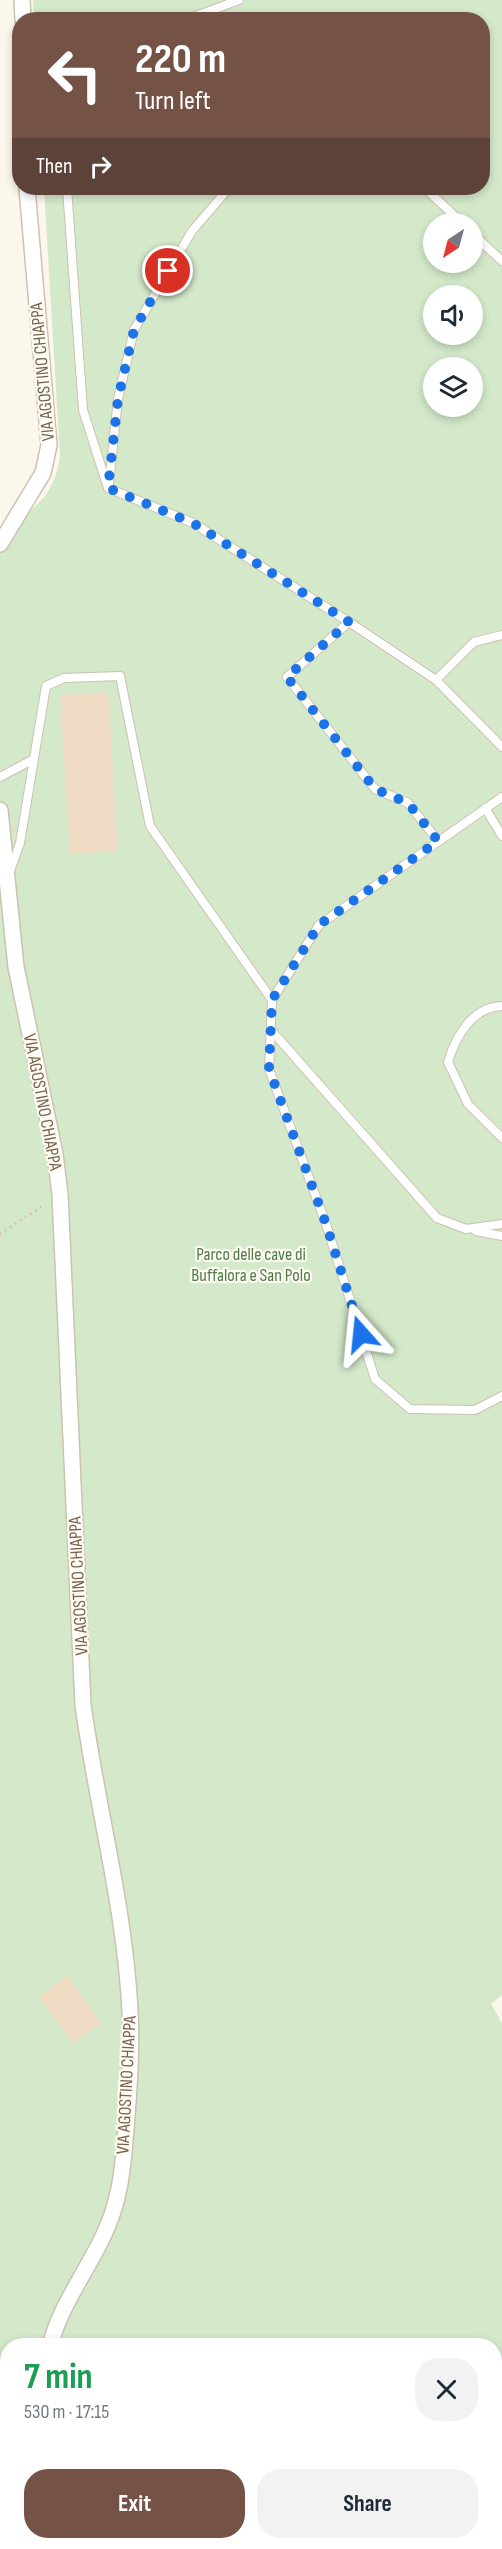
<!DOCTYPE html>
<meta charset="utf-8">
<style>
body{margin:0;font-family:"Sofia Sans Condensed",sans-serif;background:#f2f2f3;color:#1f2937;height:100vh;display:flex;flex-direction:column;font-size:22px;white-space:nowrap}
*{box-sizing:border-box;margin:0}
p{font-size:20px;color:#747a83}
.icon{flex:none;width:33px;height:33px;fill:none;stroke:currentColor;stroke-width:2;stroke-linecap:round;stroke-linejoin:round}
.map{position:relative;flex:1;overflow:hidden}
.sheet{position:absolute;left:0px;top:2338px;width:502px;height:212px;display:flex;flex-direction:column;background:#fff;border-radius:24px 24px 0 0;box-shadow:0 3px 9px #0003}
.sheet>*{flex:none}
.top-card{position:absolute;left:12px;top:12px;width:478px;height:183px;border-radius:24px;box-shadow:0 3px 9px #0003;background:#745346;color:#fff;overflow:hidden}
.needle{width:39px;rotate:216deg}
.controls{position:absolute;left:423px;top:213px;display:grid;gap:12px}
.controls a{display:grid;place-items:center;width:60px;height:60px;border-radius:50%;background:#fff;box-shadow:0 3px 9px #0003;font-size:30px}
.pin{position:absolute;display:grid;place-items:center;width:51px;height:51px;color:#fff;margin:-26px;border:3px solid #fff;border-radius:50%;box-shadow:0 2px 6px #0007}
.me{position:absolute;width:66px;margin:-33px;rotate:342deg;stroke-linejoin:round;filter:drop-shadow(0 0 4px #0008)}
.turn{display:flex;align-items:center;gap:21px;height:126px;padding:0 24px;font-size:27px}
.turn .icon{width:78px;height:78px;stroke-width:2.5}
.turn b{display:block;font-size:42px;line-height:51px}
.then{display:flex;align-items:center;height:57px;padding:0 24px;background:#0003;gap:12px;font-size:22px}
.round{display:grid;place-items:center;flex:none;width:63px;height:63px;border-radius:24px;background:#f2f2f3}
.head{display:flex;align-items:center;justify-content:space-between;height:102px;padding:0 24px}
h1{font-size:36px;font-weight:700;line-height:45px;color:#1e9e55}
.cta{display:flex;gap:12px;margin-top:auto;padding:12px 24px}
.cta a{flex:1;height:69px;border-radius:24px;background:#745346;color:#fff;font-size:24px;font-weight:700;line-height:69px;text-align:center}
.cta a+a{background:#f2f2f3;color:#1f2937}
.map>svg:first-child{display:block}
.industrial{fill:#eee9e3}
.green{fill:#d3e9ca;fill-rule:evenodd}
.building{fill:#f0dbc4}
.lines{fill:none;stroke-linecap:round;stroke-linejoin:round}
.lane-casing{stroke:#cec1b1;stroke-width:10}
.street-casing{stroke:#cec1b1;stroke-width:18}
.path{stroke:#d5bea7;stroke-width:3;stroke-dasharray:1.5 4.5;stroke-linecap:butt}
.lane{stroke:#fff;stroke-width:8}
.street{stroke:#fff;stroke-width:15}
.rail-casing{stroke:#bca9c6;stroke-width:7}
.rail{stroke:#fefbf2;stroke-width:4.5;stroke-dasharray:14;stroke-linecap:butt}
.route{stroke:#1a73e8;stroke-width:10;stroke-dasharray:0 18}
.labels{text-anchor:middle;stroke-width:4.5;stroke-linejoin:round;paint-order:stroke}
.street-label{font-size:18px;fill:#76624f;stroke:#fefbf2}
.park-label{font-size:18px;fill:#507b47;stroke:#fefbf2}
</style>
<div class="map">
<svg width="502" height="2549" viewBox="0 0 502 2549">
<rect width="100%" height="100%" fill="#fcf7eb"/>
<path class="industrial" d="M502,2472V2549H279L287,2542H495V2474Z"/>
<path class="green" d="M33,0H502V1995L491,2004L502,2023V2453L495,2454V2346H8V2542L219,2543L209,2549H0V534C33,507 54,500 60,456L44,188H483V20H34ZM434,224H472V262H434ZM434,296H472V334H434ZM434,368H472V406H434Z"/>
<g class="building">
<path d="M108,692L118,851L70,854L60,695Z"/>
<path d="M67,1976L101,2023L73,2043L39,1997Z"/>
</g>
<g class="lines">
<g class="lane-casing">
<g id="lane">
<path d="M185,20L239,0"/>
<path d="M67,188L83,410L108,488L193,523L349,622L436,680L502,747"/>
<path d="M425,188L463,224"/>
<path d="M472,233L502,261"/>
<path d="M109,483L118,399L134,330L192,231L229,188"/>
<path d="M349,622L287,677L375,789L408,803L438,841"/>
<path d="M436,680L474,642L502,635"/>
<path d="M0,777L32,760"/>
<path d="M502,797L319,925L272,1000L269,1069L326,1224L375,1379L410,1409L475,1410L502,1396"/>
<path d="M485,808L502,836"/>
<path d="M10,871L20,843L46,686L64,678L120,676L150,826L272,1000"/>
<path d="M502,1006C472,1007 456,1036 448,1062L468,1104L502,1138"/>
<path d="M271,1030L437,1218L466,1229L502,1224"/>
<path d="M476,1231L502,1236"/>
</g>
</g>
<g class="street-casing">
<g id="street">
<path d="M22,0L23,20"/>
<path d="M0,544L43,473L49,445L27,188"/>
<path d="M0,810L16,967L55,1154L60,1194L83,1705C97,1807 125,1908 130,2011C132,2051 129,2090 126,2130C124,2151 123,2172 118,2193C106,2251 64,2291 50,2346"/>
<path d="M495,2464L502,2463"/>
<path d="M96,2542L99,2549"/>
<path d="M238,2549L249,2542"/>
</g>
</g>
<path class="path" d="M0,1234L44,1205"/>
<use href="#lane" class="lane"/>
<use href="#street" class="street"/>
<g class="rail-casing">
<g id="rail">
<path d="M298,2549L310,2542"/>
<path d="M320,2549L334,2542"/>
</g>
</g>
<use href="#rail" class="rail"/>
</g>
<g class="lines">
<path class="route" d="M168,271L134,330L118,399L108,488L193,523L349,622L287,677L375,789L408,803L438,841L319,925L272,1000L269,1069L326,1224L361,1334"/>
</g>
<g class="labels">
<g class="street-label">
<text transform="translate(42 372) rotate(-95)" y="6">VIA AGOSTINO CHIAPPA</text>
<text transform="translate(43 1102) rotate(79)" y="6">VIA AGOSTINO CHIAPPA</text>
<text transform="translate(78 1586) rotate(-93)" y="6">VIA AGOSTINO CHIAPPA</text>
<text transform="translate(126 2085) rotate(-87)" y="6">VIA AGOSTINO CHIAPPA</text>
</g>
<g class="park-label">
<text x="251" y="1260">Parco delle cave di<tspan x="251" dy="21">Buffalora e San Polo</tspan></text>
</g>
</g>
</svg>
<div class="controls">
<a><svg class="needle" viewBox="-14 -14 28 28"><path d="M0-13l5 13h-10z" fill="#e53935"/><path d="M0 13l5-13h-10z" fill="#747a83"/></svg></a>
<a><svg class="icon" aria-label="sound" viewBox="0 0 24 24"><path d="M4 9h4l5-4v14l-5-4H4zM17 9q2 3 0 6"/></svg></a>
<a><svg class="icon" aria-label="layers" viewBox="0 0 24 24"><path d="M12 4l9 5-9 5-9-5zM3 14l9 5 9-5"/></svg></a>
</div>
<div class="pin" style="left:168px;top:271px;background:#d93025"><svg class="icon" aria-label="arrive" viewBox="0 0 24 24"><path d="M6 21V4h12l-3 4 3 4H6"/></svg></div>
<svg class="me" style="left:361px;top:1334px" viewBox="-20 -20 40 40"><path d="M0-17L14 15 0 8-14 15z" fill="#1a73e8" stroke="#fff" stroke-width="4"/></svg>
<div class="top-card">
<div class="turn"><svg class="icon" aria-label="left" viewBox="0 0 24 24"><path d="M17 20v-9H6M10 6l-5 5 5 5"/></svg><div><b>220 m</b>Turn left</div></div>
<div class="then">Then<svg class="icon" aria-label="right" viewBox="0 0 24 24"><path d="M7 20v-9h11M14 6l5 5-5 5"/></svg></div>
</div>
<section class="sheet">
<div class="head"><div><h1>7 min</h1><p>530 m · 17:15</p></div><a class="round"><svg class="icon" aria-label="close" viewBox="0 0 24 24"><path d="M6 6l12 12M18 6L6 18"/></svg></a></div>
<div class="cta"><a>Exit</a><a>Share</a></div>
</section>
</div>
